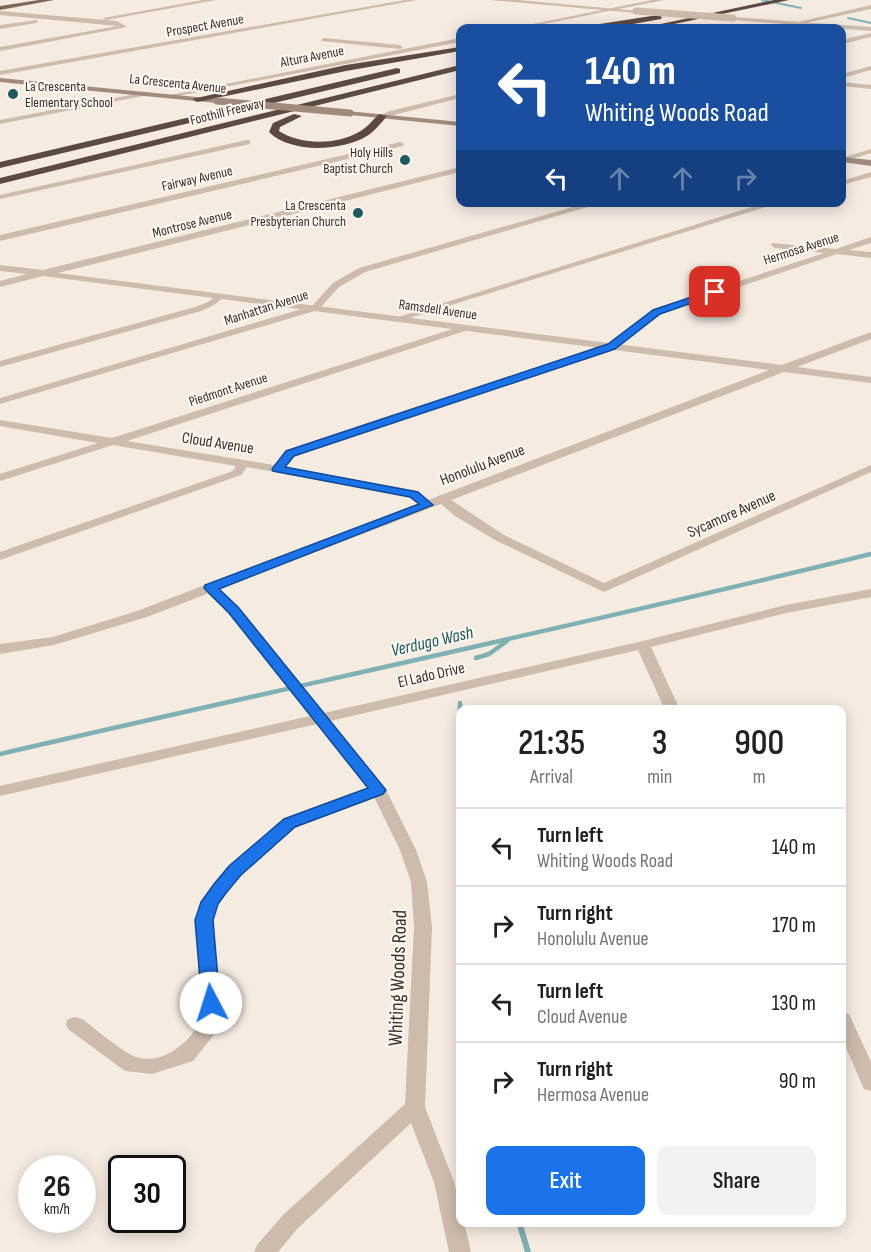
<!DOCTYPE html>
<style>
body{margin:0;font-family:"Sofia Sans Condensed",sans-serif;background:#f2f2f2;color:#202124;height:100vh;display:flex;flex-direction:column;font-size:22px;white-space:nowrap}
*{box-sizing:border-box;margin:0}
p{font-size:20px;color:#757577}
.icon{flex:none;width:33px;height:33px;fill:none;stroke:currentColor;stroke-width:2;stroke-linecap:round;stroke-linejoin:round}
.map{position:relative;flex:1;overflow:hidden}
.panel{position:absolute;left:456px;top:705px;width:390px;height:522px;display:flex;flex-direction:column;background:#fff;border-radius:12px;box-shadow:0 3px 15px #0003}
.panel>*{flex:none}
.guide{position:absolute;left:456px;top:24px;width:390px;height:183px;border-radius:12px;box-shadow:0 3px 15px #0003;background:#1a4fa0;color:#fff;overflow:hidden}
.speed{position:absolute;left:18px;top:1155px;display:flex;gap:12px;font-size:30px;font-weight:700;text-align:center}
.speed>*{display:grid;place-content:center;width:78px;height:78px;border-radius:50%;background:#fff;box-shadow:0 3px 15px #0003;line-height:1}
.speed small{font-size:15px;font-weight:400}
.speed .limit{border:3px solid #111;border-radius:9px;background:#fff;color:#111}
.pin{position:absolute;display:grid;place-items:center;width:51px;height:51px;color:#fff;margin:-26px;border-radius:12px;box-shadow:0 3px 9px #0006}
.me{position:absolute;width:66px;margin:-33px;rotate:355deg;stroke-linejoin:round;filter:drop-shadow(0 0 4px #0008)}
.turn{display:flex;align-items:center;gap:21px;height:126px;padding:0 30px;font-size:27px}
.turn .icon{width:78px;height:78px;stroke-width:2.5}
.turn b{display:block;font-size:42px;line-height:51px}
.lanes{display:flex;align-items:center;height:57px;padding:0 30px;background:#0003;justify-content:center;gap:30px;direction:ltr}
.lanes .off{opacity:.35}
.eta{display:flex;justify-content:space-evenly;align-items:center;height:102px;text-align:center}
.eta b{font-size:36px;font-weight:600;line-height:42px}
.cta{display:flex;gap:12px;margin-top:auto;padding:12px 30px}
.cta a{flex:1;height:69px;border-radius:12px;background:#1a73e8;color:#fff;font-size:24px;font-weight:600;line-height:69px;text-align:center}
.cta a+a{background:#f2f2f2;color:#202124}
ul{padding:0;list-style:none}
li{display:flex;align-items:center;gap:18px;height:78px;padding:0 30px;border-top:2px solid #e0e0e0}
li div{flex:1}
li b{display:block;font-size:22px}
li em{font-style:normal}
.map>svg:first-child{display:block}
.lines{fill:none;stroke-linecap:round;stroke-linejoin:round}
.stream-far2{stroke:#7fb0b2;stroke-width:2}
.stream-far1{stroke:#7fb0b2;stroke-width:4.5}
.stream{stroke:#7fb0b2;stroke-width:6}
.minor{fill:#cdbbac;fill-rule:evenodd}
.tertiary{fill:#cdbbac;fill-rule:evenodd}
.secondary{fill:#a18a7d;fill-rule:evenodd}
.primary{fill:#7d675c;fill-rule:evenodd}
.motorway{fill:#5c4a42;fill-rule:evenodd}
.tertiary-bridge{stroke:#cdbbac;stroke-width:7}
.secondary-bridge{stroke:#a18a7d;stroke-width:7}
.route{fill:#1a73e8;stroke:#114b97;stroke-width:1.5}
.poi-dot{fill:#1f5a5e;stroke:#fbf5ee;stroke-width:2}
.labels{text-anchor:middle;stroke-width:4.5;stroke-linejoin:round;paint-order:stroke}
.far-street-label{font-size:14px;fill:#3b302b;stroke:#fbf5ee}
.far-poi-label{font-size:14px;fill:#3b302b;stroke:#fbf5ee;text-anchor:end}
.street-label{font-size:16px;fill:#3b302b;stroke:#fbf5ee}
.water-label{font-size:18px;font-style:italic;fill:#1f5a5e;stroke:#fbf5ee}
.near-street-label{font-size:20px;fill:#3b302b;stroke:#fbf5ee}
</style>
<div class="map">
<svg width="871" height="1252" viewBox="0 0 871 1252">
<rect width="100%" height="100%" fill="#f4ebe1"/>
<g class="lines">
<g class="stream-far2">
<path d="M762,0L801,8"/>
<path d="M848,18L871,23"/>
</g>
<g class="stream-far1">
<path d="M476,658L489,654L507,641"/>
<path d="M460,703V727"/>
<path d="M0,754C290,687 582,625 871,554"/>
</g>
<path class="stream" d="M519,1222L528,1252"/>
<g class="minor">
<path d="M203,0H216L106,20L103,18Z"/>
<path d="M405,0H417L0,75V71Z"/>
<path d="M652,0H664L523,28H513Z"/>
<path d="M871,5V9L782,28H773Z"/>
<path d="M0,11L117,21L127,27L0,51V47L118,26L0,15Z"/>
<path d="M38,20L36,23L0,29V25Z"/>
<path d="M871,33V37L842,44V40Z"/>
<path d="M323,38L400,45L403,47L400,49L321,41Z"/>
<path d="M460,38V42L168,98L165,96Z"/>
<path d="M842,82L871,85V89L842,86Z"/>
<path d="M146,92L148,95L0,124V120Z"/>
<path d="M460,94V98L382,118L378,116L390,111Z"/>
<path d="M247,140H250V144L0,199V195Z"/>
<path d="M400,142L404,144L403,146L0,241V235Z"/>
<path d="M871,149V153L842,162V158Z"/>
<path d="M871,172V177L842,185V181Z"/>
<path d="M590,202H605L365,272L339,287L318,310L0,404V398L312,306L333,283L359,268Z"/>
<path d="M768,202H782L400,321L392,319Z"/>
<path d="M871,237V243L849,250L871,252V258L837,254L664,312L616,348L294,455L285,467L417,491L433,505L431,508H423L409,497L247,467L241,475L0,560V552L233,471L236,466L113,445L0,481V474L98,443L0,426V420L112,438L462,326H468V330L127,441L274,465L286,451L608,344L658,308L824,253L775,248L771,245L772,243L836,249Z"/>
<path d="M219,293L224,296C217,304 211,307 201,311L0,367V361L195,307L208,302Z"/>
<path d="M871,465V472L604,592L495,540L455,516L435,499L441,495L445,496L504,535L604,583Z"/>
<path d="M210,584L215,585L238,607L324,713L643,641L786,605L871,589V597L786,613L651,647L680,710H665L638,650L330,721L386,790L416,850L427,882L432,927L425,1107L454,1182L460,1208V1222H464L471,1252H449L434,1182L411,1123L297,1229L278,1252H254L257,1245L283,1215L405,1104L414,927L411,882L400,850L374,797L296,827L241,875L218,904L213,920L221,1016L213,1036L193,1061L152,1074L125,1071L68,1029L66,1024L68,1019L75,1017L82,1019C93,1027 125,1054 136,1057C164,1066 193,1040 203,1016L195,920L204,898L229,867L284,819L368,788L317,724L0,796V786L310,716L228,613L205,591L203,588Z"/>
<path d="M842,1012L849,1014L871,1062V1091L864,1089L842,1039Z"/>
</g>
<g class="tertiary">
<path d="M491,0H518L639,11L636,13Z"/>
<path d="M731,17L871,27V31L733,20Z"/>
<path d="M871,66V70L842,78V74Z"/>
<path d="M460,167V172L58,273L782,365L871,332V339L797,367L871,377V383L784,372L147,617L54,645L0,654V644L53,637L137,611L769,370L43,276L0,287V281L27,274L0,271V265L43,270Z"/>
</g>
<g class="secondary">
<path d="M0,78L217,99L221,101L217,103L0,82Z"/>
<path d="M347,111L460,122V126L350,115H347Z"/>
<path d="M842,157L871,160V166L842,162Z"/>
</g>
<path class="primary" d="M39,0H54L0,10V6Z"/>
<g class="motorway">
<path d="M774,0H789L655,28H642Z"/>
<path d="M658,15L662,17L661,19L611,28H574Z"/>
<path d="M460,47V51L346,71L197,102L192,99L346,65Z"/>
<path d="M460,65V70L0,184V178Z"/>
<path d="M397,68L400,69V73L0,168V162Z"/>
<path d="M294,114L302,116L280,127L279,131C300,145 335,145 357,133C366,129 372,121 379,114L387,116C381,123 375,131 367,136C342,151 291,154 269,132L273,123Z"/>
</g>
<path class="tertiary-bridge" d="M636,11L733,18"/>
<path class="secondary-bridge" d="M217,101L350,113"/>
</g>
<path class="route" d="M715,289L718,290V294L660,314L615,349L294,456L285,467L418,492L433,505L219,589L238,607L386,790L383,794L295,827L241,875L226,893L218,904L213,920L220,1003L218,1009L211,1011L205,1009L202,1003L195,920L201,902L214,884L229,866L284,819L368,788L229,613L204,588L205,585L419,504L410,497L273,471L272,469L286,451L608,344L653,310Z"/>
<g class="poi-dot">
<circle cx="13" cy="94" r="6"/>
<circle cx="405" cy="160" r="6"/>
<circle cx="358" cy="213" r="6"/>
</g>
<g class="labels">
<g class="far-street-label">
<text transform="translate(205 25) rotate(-10)" y="5">Prospect Avenue</text>
<text transform="translate(312 56) rotate(-11)" y="5">Altura Avenue</text>
<text transform="translate(178 83) rotate(6)" y="5">La Crescenta Avenue</text>
<text transform="translate(227 111) rotate(-14)" y="5">Foothill Freeway</text>
<text transform="translate(197 178) rotate(-13)" y="5">Fairway Avenue</text>
<text transform="translate(192 223) rotate(-14)" y="5">Montrose Avenue</text>
<text transform="translate(801 248) rotate(-18)" y="5">Hermosa Avenue</text>
<text transform="translate(266 307) rotate(-18)" y="5">Manhattan Avenue</text>
<text transform="translate(438 309) rotate(8)" y="5">Ramsdell Avenue</text>
<text transform="translate(228 389) rotate(-18)" y="5">Piedmont Avenue</text>
</g>
<g class="far-poi-label">
<text x="25" y="91" text-anchor="start">La Crescenta<tspan x="25" dy="16">Elementary School</tspan></text>
<text x="393" y="157">Holy Hills<tspan x="393" dy="16">Baptist Church</tspan></text>
<text x="346" y="210">La Crescenta<tspan x="346" dy="16">Presbyterian Church</tspan></text>
</g>
<g class="street-label">
<text transform="translate(218 442) rotate(9)" y="6">Cloud Avenue</text>
<text transform="translate(482 464) rotate(-21)" y="6">Honolulu Avenue</text>
<text transform="translate(731 513) rotate(-24)" y="6">Sycamore Avenue</text>
<text transform="translate(431 674) rotate(-13)" y="6">El Lado Drive</text>
</g>
<g class="water-label">
<text transform="translate(432 641) rotate(-13)" y="6">Verdugo Wash</text>
</g>
<g class="near-street-label">
<text transform="translate(397 978) rotate(-88)" y="7">Whiting Woods Road</text>
</g>
</g>
</svg>
<div class="speed"><div>26<small>km/h</small></div><div class="limit">30</div></div>
<div class="pin" style="left:715px;top:292px;background:#d93025"><svg class="icon" aria-label="arrive" viewBox="0 0 24 24"><path d="M6 21V4h12l-3 4 3 4H6"/></svg></div>
<svg class="me" style="left:211px;top:1003px" viewBox="-20 -20 40 40"><circle r="19" fill="#fff"/><path d="M0-13L10 11 0 6-10 11z" fill="#1a73e8"/></svg>
<div class="guide">
<div class="turn"><svg class="icon" aria-label="left" viewBox="0 0 24 24"><path d="M17 20v-9H6M10 6l-5 5 5 5"/></svg><div><b>140 m</b>Whiting Woods Road</div></div>
<div class="lanes"><svg class="icon" aria-label="left" viewBox="0 0 24 24"><path d="M17 20v-9H6M10 6l-5 5 5 5"/></svg><svg class="icon off" aria-label="ahead" viewBox="0 0 24 24"><path d="M12 20V5M6 11l6-6 6 6"/></svg><svg class="icon off" aria-label="ahead" viewBox="0 0 24 24"><path d="M12 20V5M6 11l6-6 6 6"/></svg><svg class="icon off" aria-label="right" viewBox="0 0 24 24"><path d="M7 20v-9h11M14 6l5 5-5 5"/></svg></div>
</div>
<section class="panel">
<div class="eta">
<div><b>21:35</b><p>Arrival</p></div>
<div><b>3</b><p>min</p></div>
<div><b>900</b><p>m</p></div>
</div>
<ul>
<li><svg class="icon" aria-label="left" viewBox="0 0 24 24"><path d="M17 20v-9H6M10 6l-5 5 5 5"/></svg><div><b>Turn left</b><p>Whiting Woods Road</p></div><em>140 m</em></li>
<li><svg class="icon" aria-label="right" viewBox="0 0 24 24"><path d="M7 20v-9h11M14 6l5 5-5 5"/></svg><div><b>Turn right</b><p>Honolulu Avenue</p></div><em>170 m</em></li>
<li><svg class="icon" aria-label="left" viewBox="0 0 24 24"><path d="M17 20v-9H6M10 6l-5 5 5 5"/></svg><div><b>Turn left</b><p>Cloud Avenue</p></div><em>130 m</em></li>
<li><svg class="icon" aria-label="right" viewBox="0 0 24 24"><path d="M7 20v-9h11M14 6l5 5-5 5"/></svg><div><b>Turn right</b><p>Hermosa Avenue</p></div><em>90 m</em></li>
</ul>
<div class="cta"><a>Exit</a><a>Share</a></div>
</section>
</div>
